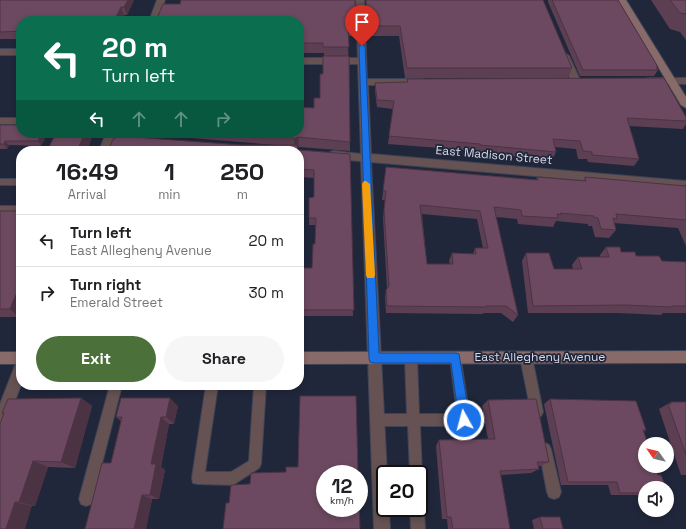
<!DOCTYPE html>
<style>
body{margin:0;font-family:"Space Grotesk",sans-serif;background:#f6f6f6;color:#202124;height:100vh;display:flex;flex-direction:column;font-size:15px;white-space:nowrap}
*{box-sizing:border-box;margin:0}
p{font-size:13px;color:#757577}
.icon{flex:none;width:22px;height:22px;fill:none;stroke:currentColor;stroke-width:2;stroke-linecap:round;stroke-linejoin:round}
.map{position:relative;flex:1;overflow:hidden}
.panel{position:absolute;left:16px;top:146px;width:288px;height:244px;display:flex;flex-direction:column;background:#fff;border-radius:16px;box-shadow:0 2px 6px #0003}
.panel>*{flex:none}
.hud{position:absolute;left:16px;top:16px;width:288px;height:122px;border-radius:16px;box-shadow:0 2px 6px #0003;background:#0b6e4f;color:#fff;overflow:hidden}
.needle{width:26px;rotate:304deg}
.fabs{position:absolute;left:638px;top:437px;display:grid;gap:8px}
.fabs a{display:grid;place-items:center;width:36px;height:36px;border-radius:50%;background:#fff;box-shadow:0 2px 6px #0003;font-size:20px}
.speed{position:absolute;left:316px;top:465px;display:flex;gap:8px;font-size:20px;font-weight:700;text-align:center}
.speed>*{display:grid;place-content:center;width:52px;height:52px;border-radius:50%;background:#fff;box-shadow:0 2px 6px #0003;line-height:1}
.speed small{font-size:10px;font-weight:400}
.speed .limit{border:2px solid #111;border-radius:6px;background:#fff;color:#111}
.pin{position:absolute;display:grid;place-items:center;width:34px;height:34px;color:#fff;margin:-41px -17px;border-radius:50% 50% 50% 0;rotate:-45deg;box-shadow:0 0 4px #0007}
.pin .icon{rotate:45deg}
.me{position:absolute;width:44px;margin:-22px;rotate:353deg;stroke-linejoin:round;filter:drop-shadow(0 0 3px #0008)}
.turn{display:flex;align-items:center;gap:14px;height:84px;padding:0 20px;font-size:18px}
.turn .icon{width:52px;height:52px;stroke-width:2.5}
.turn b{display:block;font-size:28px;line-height:34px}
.lanes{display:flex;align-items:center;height:38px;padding:0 20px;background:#0003;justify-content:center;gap:20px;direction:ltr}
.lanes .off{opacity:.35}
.eta{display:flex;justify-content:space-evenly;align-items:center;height:68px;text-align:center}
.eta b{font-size:24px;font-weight:800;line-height:28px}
.button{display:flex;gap:8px;margin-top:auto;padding:8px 20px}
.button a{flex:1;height:46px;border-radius:24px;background:#4b7039;color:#fff;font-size:16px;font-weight:800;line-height:46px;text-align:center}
.button a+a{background:#f6f6f6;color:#202124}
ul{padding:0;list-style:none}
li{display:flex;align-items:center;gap:12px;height:52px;padding:0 20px;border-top:1px solid #e0e0e0}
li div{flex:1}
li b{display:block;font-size:15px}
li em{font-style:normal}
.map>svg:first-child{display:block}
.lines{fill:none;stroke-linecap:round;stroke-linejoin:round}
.lane-casing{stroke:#3e4457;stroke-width:2}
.street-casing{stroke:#3e4457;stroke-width:2}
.secondary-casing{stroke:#3e4457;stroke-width:2}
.lane{fill:#665252;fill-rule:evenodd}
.street{fill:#665252;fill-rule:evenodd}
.secondary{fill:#886a69;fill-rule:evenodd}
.wall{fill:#5d3f53;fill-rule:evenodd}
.shaded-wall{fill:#4c3343}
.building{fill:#6c4960;stroke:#4c3343;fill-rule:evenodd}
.route{fill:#1a73e8;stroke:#114b97}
.slow{fill:#f59e0b}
.labels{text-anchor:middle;stroke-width:3.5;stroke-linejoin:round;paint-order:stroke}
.street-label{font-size:12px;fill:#d7dbe8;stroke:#21273b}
</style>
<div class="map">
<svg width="686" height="529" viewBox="0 0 686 529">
<rect width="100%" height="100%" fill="#21273b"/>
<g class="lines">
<g class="lane-casing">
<g id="lane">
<rect x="0" y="179" width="21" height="6"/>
<path d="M526,352L530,353L532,357L543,412L541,416L537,418L533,416L531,412L520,357L522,353Z"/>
<path d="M411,353L415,354L417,358L419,414H457L450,358L452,354L456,353L460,354L470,420L468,424L464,426H420L422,474L419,479V474H410L408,426H377L373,424L371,420L373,416L377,414H407L405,358L407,354Z"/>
<path d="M110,385H122L93,499L91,504L86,506L81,504L79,499Z"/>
<path d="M206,385H218L205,472H231L249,461L254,385H266L261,464L259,468L233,485L198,484L193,483L192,478Z"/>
<path d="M545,443L549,445L551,449L561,492L559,497L554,499L549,497L547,492L539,449L541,445Z"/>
<path d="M419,502L422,503L424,508L425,529H411L410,508H419Z"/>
</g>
</g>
<g class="street-casing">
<g id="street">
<path d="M157,0H165L157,21H149Z"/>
<path d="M356,0H364L367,79H423L428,82L423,85H368L371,154L686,181V189L371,162L387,474H385V508H389L390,529H374L361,161L334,159L330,158L329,155L330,152L334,151L361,154L358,64H299V58H358Z"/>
<rect x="0" y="49" width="21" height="6"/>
<path d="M565,53L569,56L581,82L579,84H573L571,82L561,56Z"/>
<path d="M649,78H686V84L646,83L645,81L646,79Z"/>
<rect x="0" y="118" width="21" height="6"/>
<path d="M106,133L132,135L137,138L132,141H113L109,151H99Z"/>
<rect x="0" y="206" width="21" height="8"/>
<path d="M21,361V385L5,427L0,429V404L16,363Z"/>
</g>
</g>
<g class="secondary-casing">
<g id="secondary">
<path d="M618,0H626L686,97V108L681,105Z"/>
<path d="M686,351V363L299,364V352Z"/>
<rect x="0" y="352" width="21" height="12"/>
</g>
</g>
<use href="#lane" class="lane"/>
<use href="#street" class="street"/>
<use href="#secondary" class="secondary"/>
</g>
<g class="wall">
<path d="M0,0H134L127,15H124L121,21H21V39H0Z"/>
<path d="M366,0H543L572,68L568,78H405L399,36H367Z"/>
<path d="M548,0H618L658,67L657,68L658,70L654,76H580L548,2Z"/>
<path d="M651,0H686V40L680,32L670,29Z"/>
<path d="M299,21L356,26V36H348L350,151L299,147L297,148L298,150L350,154L353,316H299V268H312L315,244V225H309V218L314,197V178L299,177V151L241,145H277L142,134L141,133H299L320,98L323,74L324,56V53H299Z"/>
<path d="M407,79L686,117V124L683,129L629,126L639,159L634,166L588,162L587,159H578L576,149L555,147L556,152L552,160L478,153V151L388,144L393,109L377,107L375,91V83L407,82Z"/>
<path d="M0,125L48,133L41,146L9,145L7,149H0Z"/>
<path d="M386,167L536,180L537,177L583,181L585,177L684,186L685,185H686V246L678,228L614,223L616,230L609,238L595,237L592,226H588V224L556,221L553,227L518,224L517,219L496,217L518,315L513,322L501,313H483V314L386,313L385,297L386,290L387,289L383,218L385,200H382ZM422,214L477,219L483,248H475L473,254L452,253L449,261L450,264H427Z"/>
<path d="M0,211L19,317H0Z"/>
<path d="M606,247L621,252L662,261L686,262V313H663L661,315L618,313H528L522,261L526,253L554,269H573L572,265L578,257H600V255Z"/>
<path d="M81,398L92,406L75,468L48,467L35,506H32L0,529L4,414L2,413Z"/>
<path d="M550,399L646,430L644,432L658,475L645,488V495H611L608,485H561L544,404Z"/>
<path d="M488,400L549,462L540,466H538L539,469L531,473L501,475L510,529H448L447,519H442L436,446L439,440L488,439L482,406Z"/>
<path d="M671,402H686V475H681L659,409Z"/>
<path d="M178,406L174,424H169L161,467L165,470L159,499H152L146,529H85L111,463L121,421L116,417Z"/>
<path d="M540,517L563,529H534L532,520Z"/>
</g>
<g class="shaded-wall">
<path d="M128,0H134L127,15L124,7Z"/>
<path d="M121,7L124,15L121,21H114Z"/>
<path d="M42,133H48L41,146L38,141Z"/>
<path d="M85,133H92L93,135L87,151H77Z"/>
<path d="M298,137L299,147L295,149L294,139Z"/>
<path d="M5,141L9,145L7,149L4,144Z"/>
<path d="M21,283V312L19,317L10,309Z"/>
<path d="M81,398L92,406L75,468L61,462Z"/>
<path d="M170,398L178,406L174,424L166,417Z"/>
<path d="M161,417L169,424L161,467L165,470L159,499L150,495L151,464Z"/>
<path d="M33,461L48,467L35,506L19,502Z"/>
<path d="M142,495L152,499L146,529H134Z"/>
<path d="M15,502L32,506L25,529H6Z"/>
</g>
<g class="building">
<path d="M0,0H128L124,7H121L114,21H21V31L0,32Z"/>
<path d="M181,0H355L356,26H348L349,47H323V43H299V21H156L163,4H180Z"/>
<path d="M366,0H543L572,68H407L400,26H367Z"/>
<path d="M552,0H618L658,67H656L658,70H583Z"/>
<path d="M670,0H686V14L680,13Z"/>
<path d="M323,56H349L350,142L298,137L294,139L292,137L288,136L251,133H299V107L314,108V98H320V74H323Z"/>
<path d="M664,78L686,117V121L627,118L639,159L592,155V152L583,151L580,141L553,139L556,152L480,145V144L389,136L394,101L377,100L375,83L408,82L407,79Z"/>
<path d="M0,125H21V133H42L38,141H5L4,144H0Z"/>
<path d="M56,133H85L77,151H47Z"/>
<path d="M120,136L241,145H297L298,150L350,154L354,310H299V268H312L313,244H315L316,218H309V198L314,197V170L299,169V151H108L113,139Z"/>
<path d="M386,167L538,180L537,177L586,181L585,177L685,186V185H686V220L616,214L617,219L613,218L616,230L601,229L598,218L594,217V216L560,213L561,215L557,214L558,218L522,216L521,210L494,207L518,315L506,306H486V307L387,306L386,290L389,286L384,210L386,191H383ZM420,205L480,211L488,248H475L476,254L452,253L453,264H427Z"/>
<path d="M0,211H21V283L10,309H0Z"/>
<path d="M606,247H620L621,252H635L636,256H659L662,261L686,262V306H672L670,307L626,305L533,306L526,253H549L554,269H582L578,257H609Z"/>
<path d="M300,396H356L358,474H325V508H359V498L360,529H223L226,503H229L231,485L250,484L251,473L286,472V467H298Z"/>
<path d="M81,398L61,462L33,461L19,502H15L6,529H0V424L4,413H2L8,399Z"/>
<path d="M121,398H170L166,417H161L151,464H156L150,495H142L134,529H85L102,463H111L122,417H116Z"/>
<path d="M536,399L549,462H537L539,469L500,471L510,529H453L451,517H447L439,440L495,439L488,400Z"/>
<path d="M550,399L636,401L646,430H643L648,444H645V466H655L658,475H661L666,488H645V493H620L617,482H568Z"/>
<path d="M671,402H686V455L668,404H671Z"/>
<path d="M540,517H560L563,529H543Z"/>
</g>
<path class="route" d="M362,44L365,46L379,353H456L459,354L470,420L468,424L464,425L461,424L459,420L451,363H374L370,362L369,358L359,46Z"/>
<path class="slow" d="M364,181H366L370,184L375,275L374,278H367L366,275L362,184Z"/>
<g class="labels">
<g class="street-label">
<text transform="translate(494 155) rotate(5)" y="4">East Madison Street</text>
<text x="540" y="361">East Allegheny Avenue</text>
</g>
</g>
</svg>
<div class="fabs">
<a><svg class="needle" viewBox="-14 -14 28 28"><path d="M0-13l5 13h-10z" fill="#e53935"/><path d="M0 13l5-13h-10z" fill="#757577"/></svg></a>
<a><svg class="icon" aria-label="sound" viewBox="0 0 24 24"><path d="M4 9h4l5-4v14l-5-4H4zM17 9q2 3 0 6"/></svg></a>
</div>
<div class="speed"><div>12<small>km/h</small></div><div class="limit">20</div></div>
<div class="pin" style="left:362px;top:46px;background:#d93025"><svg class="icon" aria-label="arrive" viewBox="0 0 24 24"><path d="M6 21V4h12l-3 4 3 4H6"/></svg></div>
<svg class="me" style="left:464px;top:420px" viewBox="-20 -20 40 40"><circle r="17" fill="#1a73e8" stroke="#fff" stroke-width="3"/><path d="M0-11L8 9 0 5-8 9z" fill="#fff"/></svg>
<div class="hud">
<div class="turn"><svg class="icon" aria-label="left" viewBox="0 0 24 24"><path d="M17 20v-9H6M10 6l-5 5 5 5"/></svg><div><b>20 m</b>Turn left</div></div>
<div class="lanes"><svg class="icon" aria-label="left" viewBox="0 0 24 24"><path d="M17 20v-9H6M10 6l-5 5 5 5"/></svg><svg class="icon off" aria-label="ahead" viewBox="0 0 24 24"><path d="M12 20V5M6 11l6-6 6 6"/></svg><svg class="icon off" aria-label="ahead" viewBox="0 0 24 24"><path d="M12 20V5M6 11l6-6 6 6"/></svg><svg class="icon off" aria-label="right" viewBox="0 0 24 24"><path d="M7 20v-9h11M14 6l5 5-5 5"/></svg></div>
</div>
<section class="panel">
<div class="eta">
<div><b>16:49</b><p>Arrival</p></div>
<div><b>1</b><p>min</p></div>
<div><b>250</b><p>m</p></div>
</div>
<ul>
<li><svg class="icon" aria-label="left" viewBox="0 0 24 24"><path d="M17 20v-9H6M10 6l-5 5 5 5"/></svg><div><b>Turn left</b><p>East Allegheny Avenue</p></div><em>20 m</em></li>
<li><svg class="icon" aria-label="right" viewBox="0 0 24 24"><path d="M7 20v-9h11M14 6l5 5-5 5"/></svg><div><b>Turn right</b><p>Emerald Street</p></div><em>30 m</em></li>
</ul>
<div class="button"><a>Exit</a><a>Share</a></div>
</section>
</div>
